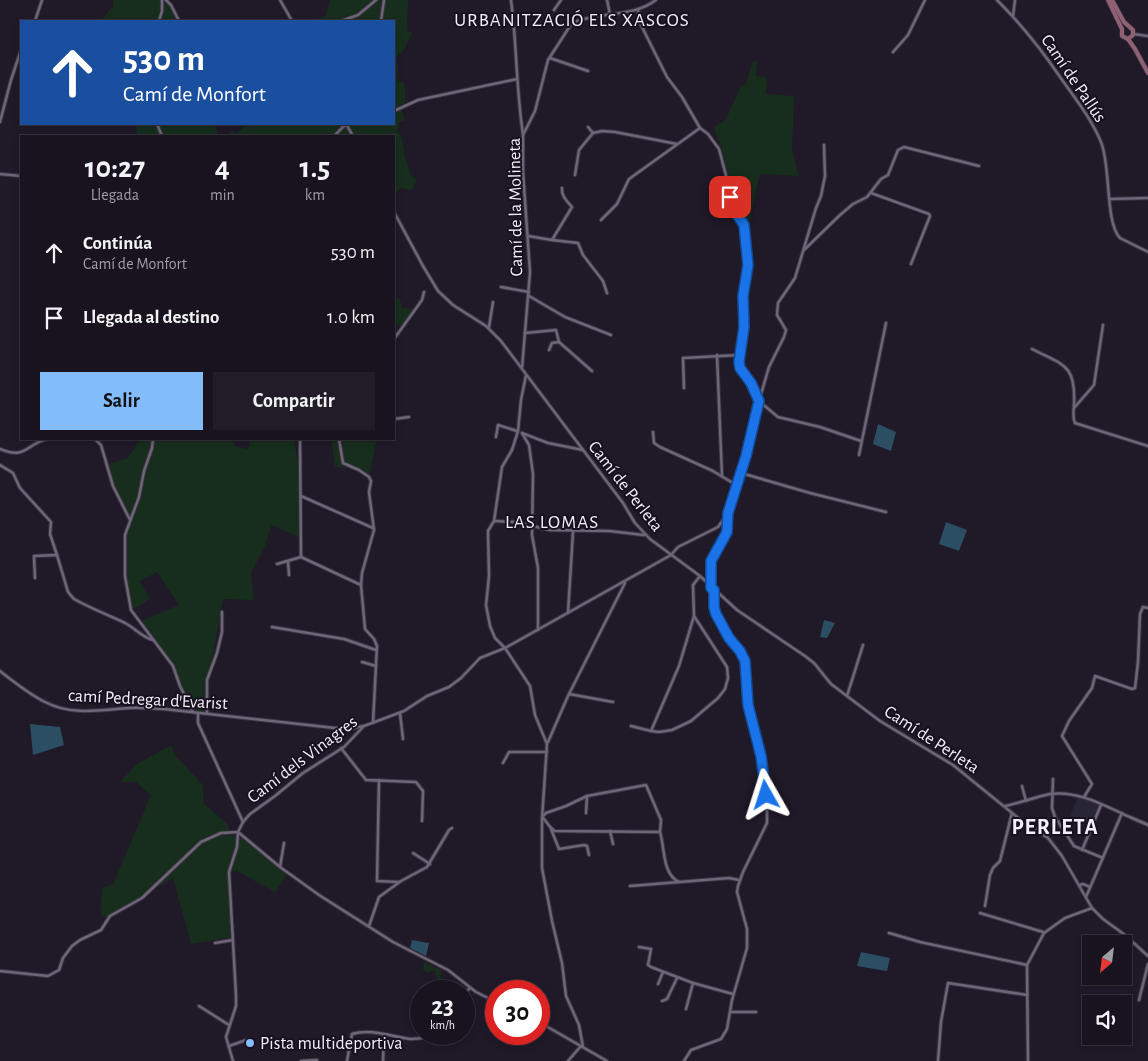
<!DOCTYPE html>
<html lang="es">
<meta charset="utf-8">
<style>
body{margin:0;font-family:"Alegreya Sans",sans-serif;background:#211c27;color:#f1f3f6;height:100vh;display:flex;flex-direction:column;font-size:19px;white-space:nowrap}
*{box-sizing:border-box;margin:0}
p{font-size:16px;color:#9f9ea4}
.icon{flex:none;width:28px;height:28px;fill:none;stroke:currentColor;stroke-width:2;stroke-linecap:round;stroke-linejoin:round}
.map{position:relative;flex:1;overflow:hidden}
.drawer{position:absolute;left:20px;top:135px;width:375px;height:305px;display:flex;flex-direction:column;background:#18131e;border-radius:0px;box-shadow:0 2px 8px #0003,0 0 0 1px #36323c}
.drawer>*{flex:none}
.hud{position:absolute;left:20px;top:20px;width:375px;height:105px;border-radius:0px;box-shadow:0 2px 8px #0003,0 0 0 1px #36323c;background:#1a4fa0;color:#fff;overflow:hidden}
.needle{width:32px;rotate:208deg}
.buttons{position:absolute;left:1082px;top:935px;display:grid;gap:10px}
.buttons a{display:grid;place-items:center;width:50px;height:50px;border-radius:0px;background:#18131e;box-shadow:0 2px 8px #0003,0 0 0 1px #36323c;font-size:25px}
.speed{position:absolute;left:410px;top:980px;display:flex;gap:10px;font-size:25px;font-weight:700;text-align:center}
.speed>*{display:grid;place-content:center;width:65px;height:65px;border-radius:50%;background:#18131e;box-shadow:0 2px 8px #0003,0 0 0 1px #36323c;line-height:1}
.speed small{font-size:12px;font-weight:400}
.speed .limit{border:8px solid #d22;background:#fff;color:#111}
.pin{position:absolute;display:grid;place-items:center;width:42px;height:42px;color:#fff;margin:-21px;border-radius:10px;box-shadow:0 2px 8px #0006}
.me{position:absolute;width:55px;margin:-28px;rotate:354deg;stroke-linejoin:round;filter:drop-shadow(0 0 4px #0008)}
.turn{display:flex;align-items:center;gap:18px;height:105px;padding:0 20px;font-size:22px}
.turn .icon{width:65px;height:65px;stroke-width:2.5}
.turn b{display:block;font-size:35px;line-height:42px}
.eta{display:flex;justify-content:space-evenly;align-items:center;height:85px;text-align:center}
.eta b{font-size:30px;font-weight:600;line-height:35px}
.button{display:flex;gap:10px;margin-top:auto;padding:10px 20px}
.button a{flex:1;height:58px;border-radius:0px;background:#83bcfb;color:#111;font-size:20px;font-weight:600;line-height:58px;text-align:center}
.button a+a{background:#211c27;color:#f1f3f6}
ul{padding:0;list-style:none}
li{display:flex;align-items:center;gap:15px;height:65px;padding:0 20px}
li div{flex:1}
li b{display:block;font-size:19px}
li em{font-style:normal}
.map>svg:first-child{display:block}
.education{fill:#282535}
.green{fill:#172e1d}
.water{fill:#2b4e63}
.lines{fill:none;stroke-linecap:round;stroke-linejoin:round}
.minor-casing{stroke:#38333e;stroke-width:4.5}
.tertiary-casing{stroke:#38333e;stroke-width:5}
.secondary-casing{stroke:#38333e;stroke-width:5.5}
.minor{stroke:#6e6578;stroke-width:2.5}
.tertiary{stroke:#6e6578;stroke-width:3}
.secondary{stroke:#906175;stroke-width:4}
.route-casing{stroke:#114b97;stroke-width:12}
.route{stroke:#1a73e8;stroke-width:9}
.poi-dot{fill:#83bcfb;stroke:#17101e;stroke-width:2}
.labels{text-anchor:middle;stroke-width:4;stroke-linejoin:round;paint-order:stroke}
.street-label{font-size:18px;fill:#f2edf7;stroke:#17101e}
.poi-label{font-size:18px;fill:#f2edf7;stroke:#17101e;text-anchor:start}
.neighbourhood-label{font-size:19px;letter-spacing:1px;fill:#f2edf7;stroke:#17101e}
.district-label{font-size:22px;font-weight:bold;letter-spacing:1px;fill:#f2edf7;stroke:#17101e}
</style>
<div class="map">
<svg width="1148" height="1061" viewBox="0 0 1148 1061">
<rect width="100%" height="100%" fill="#201928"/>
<path class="education" d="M1077,799H1083L1101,806L1092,826L1070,816Z"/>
<g class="green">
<path d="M113,0H162L163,2H167L177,21H101L113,6Z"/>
<path d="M330,0H408L407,30L412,33L405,48L396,58L398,67L397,80L404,83L406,97L402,111L405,120L399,123L398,132L402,138L405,157L411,175L417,180L412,190L400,188L394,195V136H225L233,131L235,134L248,124H394V21H313L326,16Z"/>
<path d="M753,61L757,62L756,76L767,78L766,94L794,96L792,150L799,176L760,174L747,231L744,222L735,206L722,150L714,128L726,119L741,86H745Z"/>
<path d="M136,124H215L218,136H137Z"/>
<path d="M394,299H400L402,308L413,309L401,326L394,324Z"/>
<path d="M140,439H232L235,446L248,449L251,439H294L301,482V538L271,525L265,546L251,573L254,600L223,599L206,696L207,713L192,710L173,666L141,621L179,605L157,572L140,581L150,599L131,610C125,579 121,549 130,519L115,491L109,464L128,458Z"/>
<path d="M331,439H377L369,477L360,469L335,467Z"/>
<path d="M171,745L175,755L202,784L204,804L228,824L231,836H239L288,873L275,892L237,871L229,872L233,937L191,944L173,878L105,918L101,913L102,888L113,884L151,795L136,782H120L137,764Z"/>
<path d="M424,962L441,970L440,987L436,986L437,976L435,975L436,971H430L429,973L423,970Z"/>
</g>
<g class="water">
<path d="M878,424L896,432L891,451L873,444Z"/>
<path d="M946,522L967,530L959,551L939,544Z"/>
<path d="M824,620L835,623L827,638L820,637Z"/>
<path d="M30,724L60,727L64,745L33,755Z"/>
<path d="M412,940L429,943L426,956L410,948Z"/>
<path d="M861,952L890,958L887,971L857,966Z"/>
</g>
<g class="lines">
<g class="minor-casing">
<g id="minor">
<path d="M166,0L171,5L179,21"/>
<path d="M280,0L292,21"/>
<path d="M511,0C517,45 516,89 523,134"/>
<path d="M607,0L610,14"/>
<path d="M997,0C1021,24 1041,49 1060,77C1075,98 1091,118 1101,142C1111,166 1105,223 1120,238L1148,252"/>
<path d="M554,10L561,0"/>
<path d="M638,10L639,21L667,77L682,97L700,128L708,134L719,149L728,183L730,197L745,231L748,265L743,296V336L739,362L740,368L751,383L759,401L746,456L728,513L727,532L711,561V587"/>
<path d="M1013,16L1015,0"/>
<path d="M35,21L42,0"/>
<path d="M159,21L162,11V0"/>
<path d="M341,21L358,15L376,0"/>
<path d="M381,21L384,0"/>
<path d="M1133,34L1148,36"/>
<path d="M893,52L908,35L925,0"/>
<path d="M550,58L588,71"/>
<path d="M394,111L418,100L517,79"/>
<path d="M0,122L11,80L21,50"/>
<path d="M157,124L162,136"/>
<path d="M346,124L353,136"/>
<path d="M588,127L593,133"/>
<path d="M334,136L346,124"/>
<path d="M824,145L825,176L821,196L816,208L795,278L778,303L777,315L786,330L784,337L769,367L759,401L778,417L820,427L861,441"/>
<path d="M0,174L21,176"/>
<path d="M575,175L579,150L593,133L602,131L615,132L677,144"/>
<path d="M871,193L929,214L930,216L911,264"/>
<path d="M1110,199L1148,198"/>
<path d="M394,212L423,266L438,291L453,305L486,326L501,341L623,503L635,523L650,539L700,576L737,610L805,656L814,663L831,684L880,721L953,765L1022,821L1048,838L1062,856L1092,908L1103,919L1125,935L1148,956"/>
<path d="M601,220L617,204L629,179L700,128"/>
<path d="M528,236L552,240L572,207C567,201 561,196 562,188"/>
<path d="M552,240L578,243L583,255L603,281L607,293"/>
<path d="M804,250L840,215L853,204L867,197L881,179L888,175L898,150L904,147L979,166"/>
<path d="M501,287L529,292"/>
<path d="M529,296L565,317L611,335"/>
<path d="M489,327L493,302"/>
<path d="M525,333L556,330L559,342L552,343L549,350"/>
<path d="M394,339L422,300L424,292"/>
<path d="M559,342L592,371"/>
<path d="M1032,349C1063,365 1076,364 1074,404C1074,410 1072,417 1075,423L1148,446"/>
<path d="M717,355L722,476"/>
<path d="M522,368L530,272L523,172V135L535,111L548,60L572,23C600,11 632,18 656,0"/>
<path d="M526,375L521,400L518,431L512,450L502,467L494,521L488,531L489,576L486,605L490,626L495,638L505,648L530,686L535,715L547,744L542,819V868L552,921L562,963L566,996L579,1025L583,1047"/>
<path d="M684,388L683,358L740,355"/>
<path d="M1074,408L1094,385L1103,325"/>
<path d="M394,419L409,417"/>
<path d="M653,432L654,443L660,447L713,471L736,485"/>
<path d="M522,433L529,445L533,474L532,535L538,568V630"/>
<path d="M522,433L548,443L583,450"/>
<path d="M496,437L498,425L517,431"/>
<path d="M95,439L101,445L113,486L130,520"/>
<path d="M153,439L152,448L144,471L139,497L125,535V576L131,610L173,666L180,686L193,712"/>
<path d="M300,439L301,557L361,585"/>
<path d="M339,439L343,463L359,470L369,477L371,481L369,492L374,530L362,573L361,585L365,629L374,639L377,646L373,723"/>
<path d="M0,449C26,460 26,444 47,439"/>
<path d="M859,455L886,323"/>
<path d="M0,465L13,473L20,488L51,522L50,534L57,555"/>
<path d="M741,473L810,493L886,512"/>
<path d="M301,496L373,528"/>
<path d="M494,521L515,522L550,530L609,531L644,535"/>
<path d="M288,561L289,575"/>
<path d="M277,564L301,557"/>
<path d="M35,578L34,556L57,555L68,592L74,599C90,608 108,615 125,623C135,628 143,638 153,640"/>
<path d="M568,613L573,532"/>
<path d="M272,627L344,639L376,650"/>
<path d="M362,662L376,666"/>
<path d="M0,671C14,682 29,694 45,702C72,716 100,710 129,708C141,707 152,709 164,709L335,728H354L363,726"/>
<path d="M569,694L613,702"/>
<path d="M847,696L863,645"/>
<path d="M198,713V723L243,822"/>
<path d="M207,713V680L217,653L222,632V612"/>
<path d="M400,713L403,739"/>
<path d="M631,726L651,731L679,666L694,616"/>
<path d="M651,731L659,732L672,730L691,721L718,698L725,689L728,678L727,667L694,616L693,585L700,576"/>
<path d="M548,742L568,696L625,583"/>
<path d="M341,748L366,780L416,782L423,791L422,821"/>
<path d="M503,763L509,752H547"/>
<path d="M1053,779L1052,808L1055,817L1074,846L1103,858"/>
<path d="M379,780L377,881L399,882"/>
<path d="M1022,786L1026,801"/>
<path d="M1084,797L1092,784L1062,736L1069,721L1092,688L1095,676L1132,689L1135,688L1138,662L1140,614L1143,607L1148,608"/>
<path d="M1005,806C1020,803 1035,797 1050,794C1079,790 1107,807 1132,818"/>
<path d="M586,813L587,796"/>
<path d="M551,829L559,849L584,845L587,846L589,855"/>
<path d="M1037,830L1044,820"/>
<path d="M610,831L613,844"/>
<path d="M238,832L280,867L319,895L393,942L448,970L476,992L496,1002"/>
<path d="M660,832L661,820L646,785L587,796L566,806L546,813L542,817C547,821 549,828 555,831L660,832C665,848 662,874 679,882"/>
<path d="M1082,850L1101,805"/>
<path d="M413,853L430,864"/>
<path d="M280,867L284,843"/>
<path d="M1080,885L1083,884L1090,887"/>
<path d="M630,886L729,878L739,880"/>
<path d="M1086,897L1122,813"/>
<path d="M985,906L990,875L993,868L1000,861L1012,813"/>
<path d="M980,913L1043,932"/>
<path d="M369,926L379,897L401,881L427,867L449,830L452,828"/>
<path d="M889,933L920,942L1027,965"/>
<path d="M215,943L233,940"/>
<path d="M639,947L651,949L648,965L651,967L693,983L733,994"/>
<path d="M0,971L48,976L59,970L63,958L72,946L80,940L101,930L110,916L142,898L201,842L221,833L238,832L243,822L250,814L275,796L303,773L344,747L364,726L404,711L427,696L449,687L461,678L480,658L505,648L671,555L678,547L718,527L728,513"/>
<path d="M658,984L663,972"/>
<path d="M464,994L470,988"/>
<path d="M1139,1000L1148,964"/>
<path d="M662,1001L667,999L677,978"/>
<path d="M199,1006L229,1025"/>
<path d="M686,1009L693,983"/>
<path d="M730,1012H756"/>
<path d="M539,1022L607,1061"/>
<path d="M229,1046L249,1039"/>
<path d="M233,1061L226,1037L236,1006V995L229,872L237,847L238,832"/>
<path d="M301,1061L317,1060"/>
<path d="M347,1061L352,1034C370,1028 393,1037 411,1039C420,1039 441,1035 450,1034"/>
<path d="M383,1061L384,1035"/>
<path d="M568,1061L581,1046"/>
<path d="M684,1061L691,1050L721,1039L727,1029L732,1000L747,948V929L737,892L738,886L743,872L767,823V808L763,769L748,705L745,661L740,651L729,638L716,614L714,607V591"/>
<path d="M938,1061L941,1022L948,983L1027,995"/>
<path d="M1028,1061L1027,965L1044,933L1065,918L1092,908"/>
</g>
</g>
<g class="tertiary-casing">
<path id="tertiary" d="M1132,818L1148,825"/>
</g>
<g class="secondary-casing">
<g id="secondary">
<path d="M1108,0L1122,29V36L1128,39L1135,49L1148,73"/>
<path d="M1112,0L1124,22L1133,30V35L1128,39"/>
</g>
</g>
<use href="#minor" class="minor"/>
<use href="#tertiary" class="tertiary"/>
<use href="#secondary" class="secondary"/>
</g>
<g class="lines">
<g class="route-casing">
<path id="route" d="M730,197L736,213L744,225L748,265L743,296L744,327L739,362L740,368L751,383L759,401L746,456L728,513L727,532L711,561V588L714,590V607L716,614L729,638L740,651L745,661L748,705L761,756L766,795"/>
</g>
<use href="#route" class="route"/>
</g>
<circle class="poi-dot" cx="250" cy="1043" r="5"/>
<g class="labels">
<g class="street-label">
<text transform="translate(1074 78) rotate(56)" y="6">Camí de Pallús</text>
<text transform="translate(515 207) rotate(-91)" y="6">Camí de la Molineta</text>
<text transform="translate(626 486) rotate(52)" y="6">Camí de Perleta</text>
<text transform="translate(148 699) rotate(3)" y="6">camí Pedregar d'Evarist</text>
<text transform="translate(932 739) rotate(33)" y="6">Camí de Perleta</text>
<text transform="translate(302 759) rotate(-37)" y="6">Camí dels Vinagres</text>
</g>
<g class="poi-label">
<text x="260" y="1049">Pista multideportiva</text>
</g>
<g class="neighbourhood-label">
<text x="572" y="26">URBANITZACIÓ ELS XASCOS</text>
<text x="552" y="528">LAS LOMAS</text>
</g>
<g class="district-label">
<text x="1055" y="834">PERLETA</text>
</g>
</g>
</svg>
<div class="buttons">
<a><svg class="needle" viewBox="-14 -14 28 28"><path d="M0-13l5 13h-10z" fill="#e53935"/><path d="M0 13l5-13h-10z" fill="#9f9ea4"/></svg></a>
<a><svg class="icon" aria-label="sound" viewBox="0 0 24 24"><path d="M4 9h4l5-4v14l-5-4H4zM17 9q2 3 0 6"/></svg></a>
</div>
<div class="speed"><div>23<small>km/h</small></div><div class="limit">30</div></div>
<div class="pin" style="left:730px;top:197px;background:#d93025"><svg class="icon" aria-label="arrive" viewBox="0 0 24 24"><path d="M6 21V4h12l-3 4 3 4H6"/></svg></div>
<svg class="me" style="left:766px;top:795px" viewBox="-20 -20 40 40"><path d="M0-17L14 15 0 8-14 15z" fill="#1a73e8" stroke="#fff" stroke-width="4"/></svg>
<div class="hud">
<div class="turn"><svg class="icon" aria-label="ahead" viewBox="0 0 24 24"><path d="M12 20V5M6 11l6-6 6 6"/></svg><div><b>530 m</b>Camí de Monfort</div></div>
</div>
<section class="drawer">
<div class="eta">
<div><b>10:27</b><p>Llegada</p></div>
<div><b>4</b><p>min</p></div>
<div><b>1.5</b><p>km</p></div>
</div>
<ul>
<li><svg class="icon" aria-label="ahead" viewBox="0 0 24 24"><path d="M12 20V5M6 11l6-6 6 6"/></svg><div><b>Continúa</b><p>Camí de Monfort</p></div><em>530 m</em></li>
<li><svg class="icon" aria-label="arrive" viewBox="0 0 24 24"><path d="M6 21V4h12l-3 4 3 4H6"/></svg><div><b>Llegada al destino</b></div><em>1.0 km</em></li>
</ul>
<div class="button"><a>Salir</a><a>Compartir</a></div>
</section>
</div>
